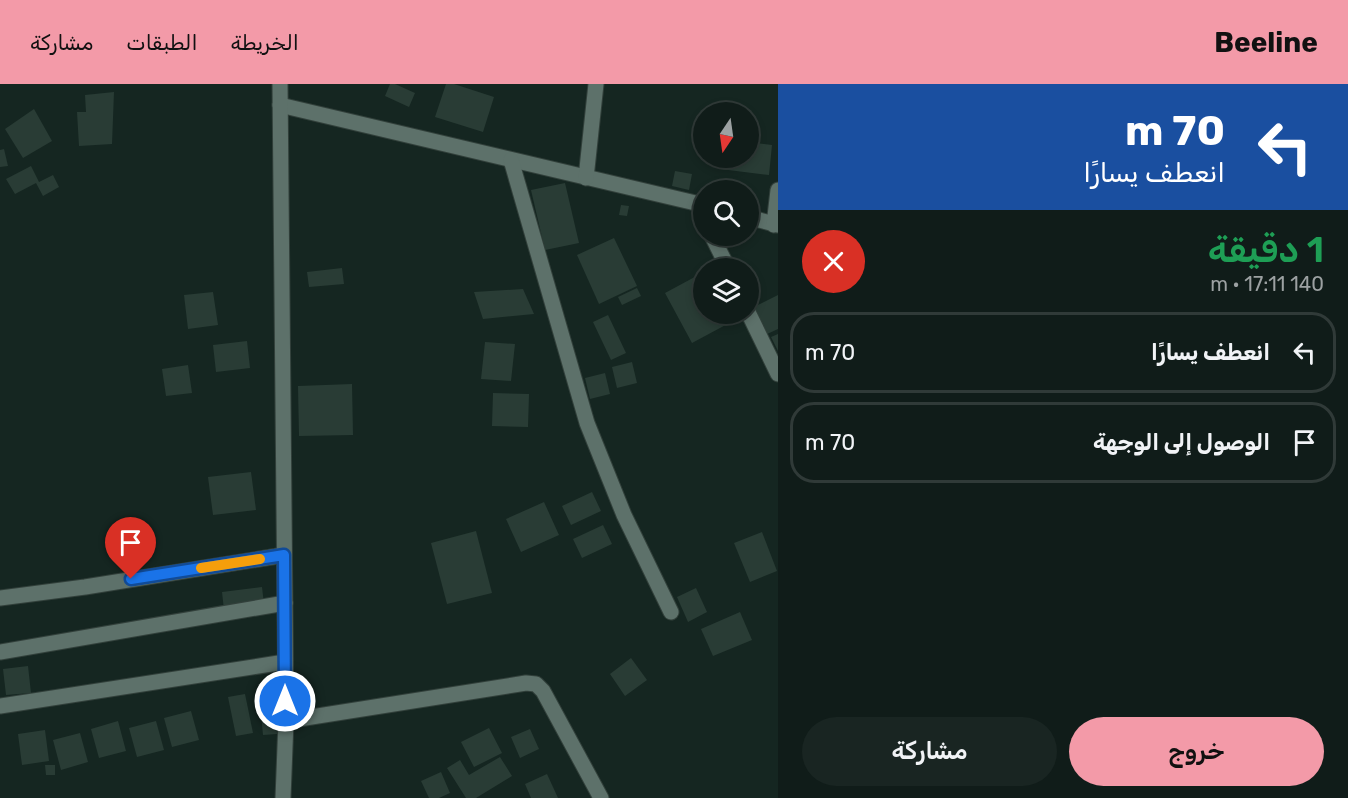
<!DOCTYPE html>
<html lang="ar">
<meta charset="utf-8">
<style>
body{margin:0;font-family:Rubik,"Noto Naskh Arabic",sans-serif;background:#192522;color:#f1f3f6;direction:rtl;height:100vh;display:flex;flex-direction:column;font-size:22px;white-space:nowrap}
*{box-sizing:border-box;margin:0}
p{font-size:20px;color:#9ca1a2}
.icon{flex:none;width:33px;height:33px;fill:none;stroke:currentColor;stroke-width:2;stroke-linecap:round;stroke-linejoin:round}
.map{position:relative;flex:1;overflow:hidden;direction:ltr}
.side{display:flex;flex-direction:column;background:#101c19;width:570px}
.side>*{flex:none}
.top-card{background:#1a4fa0;color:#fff;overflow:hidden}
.needle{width:39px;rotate:193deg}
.fabs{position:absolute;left:693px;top:18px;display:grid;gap:12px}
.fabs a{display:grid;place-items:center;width:66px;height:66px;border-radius:50%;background:#101c19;box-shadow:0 3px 9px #0003,0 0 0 2px #303a38;font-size:30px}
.pin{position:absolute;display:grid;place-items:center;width:51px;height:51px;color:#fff;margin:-62px -26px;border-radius:50% 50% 50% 0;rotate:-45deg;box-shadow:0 0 6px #0007}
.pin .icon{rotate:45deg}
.me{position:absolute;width:66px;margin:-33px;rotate:0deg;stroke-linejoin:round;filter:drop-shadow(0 0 4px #0008)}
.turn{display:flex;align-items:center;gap:21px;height:126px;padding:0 24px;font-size:27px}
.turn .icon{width:78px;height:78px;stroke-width:2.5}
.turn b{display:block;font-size:42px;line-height:51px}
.round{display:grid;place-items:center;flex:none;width:63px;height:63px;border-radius:32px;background:#192522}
.head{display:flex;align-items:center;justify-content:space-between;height:102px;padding:0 24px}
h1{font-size:36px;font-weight:600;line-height:45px;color:#1e9e55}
.primary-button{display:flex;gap:12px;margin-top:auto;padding:12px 24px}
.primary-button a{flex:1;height:69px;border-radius:36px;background:#f39aa8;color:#111;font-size:24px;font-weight:600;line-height:69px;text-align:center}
.primary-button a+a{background:#192522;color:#f1f3f6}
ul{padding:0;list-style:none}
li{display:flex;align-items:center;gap:18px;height:81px;margin:0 12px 9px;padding:0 12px;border:3px solid #303a38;border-radius:24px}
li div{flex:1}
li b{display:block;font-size:22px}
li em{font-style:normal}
header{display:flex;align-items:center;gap:36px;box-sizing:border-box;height:84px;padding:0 30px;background:#f39aa8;color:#111}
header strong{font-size:28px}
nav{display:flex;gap:33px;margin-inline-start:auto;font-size:21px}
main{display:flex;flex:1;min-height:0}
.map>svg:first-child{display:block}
.building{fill:#293c35}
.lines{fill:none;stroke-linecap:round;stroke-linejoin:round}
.minor-casing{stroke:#32403b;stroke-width:17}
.tertiary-casing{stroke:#32403b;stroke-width:17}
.minor{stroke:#5d716a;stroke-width:15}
.tertiary{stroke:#5d716a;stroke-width:15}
.route-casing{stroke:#114b97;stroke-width:15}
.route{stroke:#1a73e8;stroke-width:10}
.slow{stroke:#f59e0b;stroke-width:10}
</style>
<header>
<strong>Beeline</strong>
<nav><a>الخريطة</a><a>الطبقات</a><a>مشاركة</a></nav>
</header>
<main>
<section class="side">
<div class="top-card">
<div class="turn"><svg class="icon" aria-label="left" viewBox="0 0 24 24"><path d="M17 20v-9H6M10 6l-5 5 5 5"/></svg><div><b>70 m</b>انعطف يسارًا</div></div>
</div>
<div class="head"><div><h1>1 دقيقة</h1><p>140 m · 17:11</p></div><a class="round" style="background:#d93025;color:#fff"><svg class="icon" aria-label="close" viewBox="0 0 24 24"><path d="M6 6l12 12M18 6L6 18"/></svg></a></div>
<ul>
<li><svg class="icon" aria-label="left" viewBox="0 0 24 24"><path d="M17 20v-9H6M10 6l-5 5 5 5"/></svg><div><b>انعطف يسارًا</b></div><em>70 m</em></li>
<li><svg class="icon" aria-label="arrive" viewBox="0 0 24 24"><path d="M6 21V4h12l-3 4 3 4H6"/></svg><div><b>الوصول إلى الوجهة</b></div><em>70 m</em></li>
</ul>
<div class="primary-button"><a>خروج</a><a>مشاركة</a></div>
</section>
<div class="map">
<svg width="778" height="714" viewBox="0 0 778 714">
<rect width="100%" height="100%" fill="#152621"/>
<g class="building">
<path d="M390,0H395L415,9L409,23L385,12Z"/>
<path d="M446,0H454L494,13L483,48L435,33Z"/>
<path d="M114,8L112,60L79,62L77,28H86L85,11Z"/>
<path d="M34,25L52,57L23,74L5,45Z"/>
<path d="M748,58L772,61L769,91L720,85L721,74H748Z"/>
<path d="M4,65L8,82L0,83V66Z"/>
<path d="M31,82L39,98L53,91L59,103L43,112L36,99L15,110L6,95Z"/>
<path d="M675,87L692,90L689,106L672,102Z"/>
<path d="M565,99L579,159L545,166L531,106Z"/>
<path d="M621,121L629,122L627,132L619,131Z"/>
<path d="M614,154L637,202L599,220L577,171Z"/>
<path d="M342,184L344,200L309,203L307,188Z"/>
<path d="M704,188V230H729L733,237L692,259L665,209Z"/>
<path d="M637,204L641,212L622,221L618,213Z"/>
<path d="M523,205L534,230L483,235L474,208Z"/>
<path d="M213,208L218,241L188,245L184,211Z"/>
<path d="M778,211V245L765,251L752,224Z"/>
<path d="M608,231L626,269L611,276L593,238Z"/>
<path d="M778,250V267L771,253Z"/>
<path d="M247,257L250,284L216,288L213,261Z"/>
<path d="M485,258L515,260L511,297L481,295Z"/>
<path d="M632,278L637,299L617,304L612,283Z"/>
<path d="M188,281L192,309L166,312L162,285Z"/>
<path d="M605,289L610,310L590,315L585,294Z"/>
<path d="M352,300L353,351L299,352L298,302Z"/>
<path d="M493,309L529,310L528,343L492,342Z"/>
<path d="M251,388L256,426L213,431L208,393Z"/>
<path d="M592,408L601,427L571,441L562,422Z"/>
<path d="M544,418L559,451L521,468L506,435Z"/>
<path d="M603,441L612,460L582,474L573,455Z"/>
<path d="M476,447L492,509L447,520L431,459Z"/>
<path d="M762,448L777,487L750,498L734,459Z"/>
<path d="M262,503L264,520L224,526L222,508Z"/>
<path d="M696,504L707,528L688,538L677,513Z"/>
<path d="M740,528L752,556L713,572L701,545Z"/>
<path d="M631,574L647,596L625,612L610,590Z"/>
<path d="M28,582L31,609L6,611L3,585Z"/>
<path d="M273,598L277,650L263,651L258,600Z"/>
<path d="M245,610L253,649L236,652L228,613Z"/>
<path d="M191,627L199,656L172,663L164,634Z"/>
<path d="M118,637L126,667L99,674L91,645Z"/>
<path d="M156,637L164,666L137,673L129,644Z"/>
<path d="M489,644L502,669L474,683L461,658Z"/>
<path d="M530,645L539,665L520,674L511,653Z"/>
<path d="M45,646L49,677L22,681L18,650Z"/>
<path d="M80,649L88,678L61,686L53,656Z"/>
<path d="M500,673L512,692L476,714H466L447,684L460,676L469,691Z"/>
<path d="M45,681H55V691H46Z"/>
<path d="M441,688L450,709L439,714H429L421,697Z"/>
<path d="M547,690L558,714H531L525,700Z"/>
</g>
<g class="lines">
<g class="minor-casing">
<g id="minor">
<path d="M280,21L704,121"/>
<path d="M511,76L587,339L624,431L671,528"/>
<path d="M586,94L596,0"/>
<path d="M748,133L778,141"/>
<path d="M774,141L778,106"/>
<path d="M712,152L728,184"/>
<path d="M748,228L778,290"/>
<path d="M0,514L85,503L284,471"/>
<path d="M0,568L285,519"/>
<path d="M0,622L285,578"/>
<path d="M283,714L286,637"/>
</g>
</g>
<g class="tertiary-casing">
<path id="tertiary" d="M280,0L286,637L526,599L536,600L543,607L601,714"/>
</g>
<use href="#minor" class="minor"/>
<use href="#tertiary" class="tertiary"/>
</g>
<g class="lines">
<g class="route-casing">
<path id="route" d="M131,495L284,471L285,617"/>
</g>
<use href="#route" class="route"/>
<path class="slow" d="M201,484L260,475"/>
</g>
</svg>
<div class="fabs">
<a><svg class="needle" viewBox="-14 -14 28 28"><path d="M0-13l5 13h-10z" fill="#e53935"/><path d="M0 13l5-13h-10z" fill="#9ca1a2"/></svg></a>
<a><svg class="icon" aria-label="search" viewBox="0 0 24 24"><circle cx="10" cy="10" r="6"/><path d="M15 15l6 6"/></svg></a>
<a><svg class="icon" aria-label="layers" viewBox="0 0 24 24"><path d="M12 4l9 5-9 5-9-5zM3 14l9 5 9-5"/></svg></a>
</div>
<div class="pin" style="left:131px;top:495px;background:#d93025"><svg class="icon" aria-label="arrive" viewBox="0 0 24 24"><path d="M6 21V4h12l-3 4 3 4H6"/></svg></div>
<svg class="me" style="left:285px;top:617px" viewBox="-20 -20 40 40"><circle r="17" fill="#1a73e8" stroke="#fff" stroke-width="3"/><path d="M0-11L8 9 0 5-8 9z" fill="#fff"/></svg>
</div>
</main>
